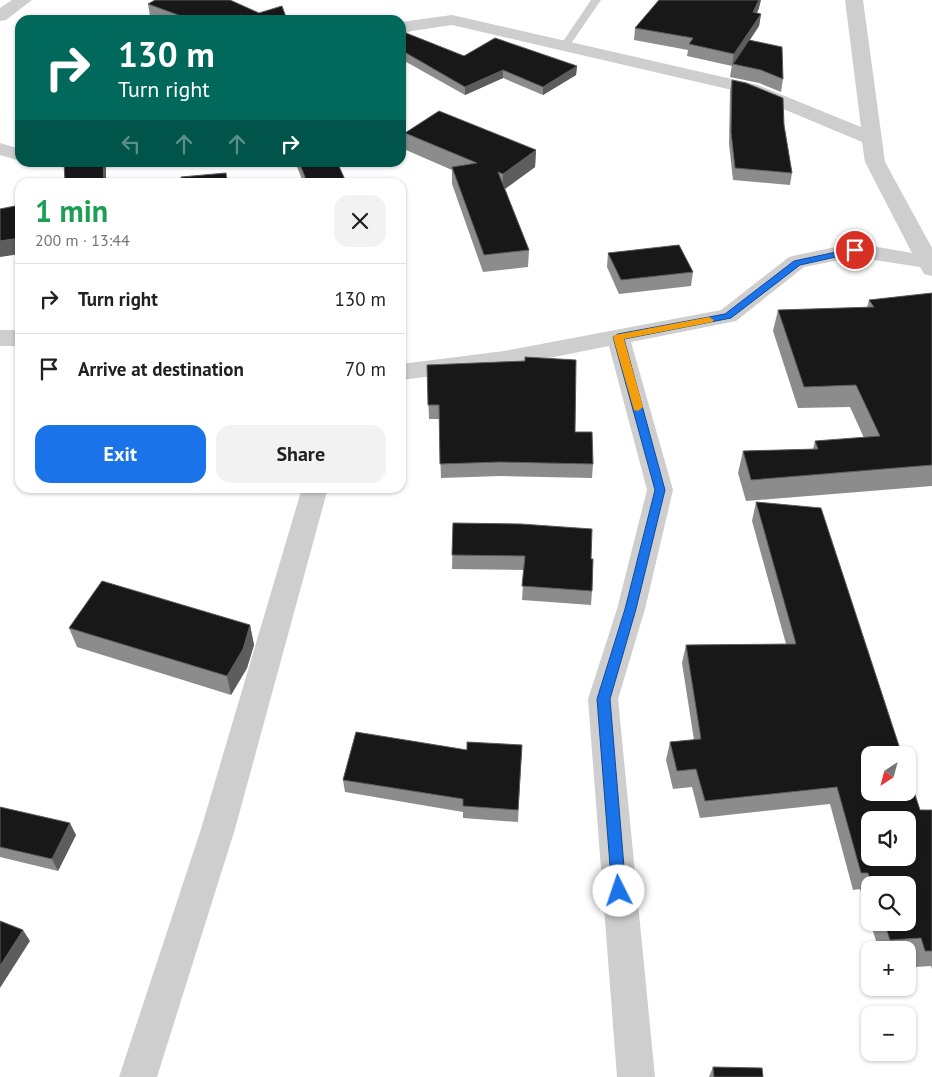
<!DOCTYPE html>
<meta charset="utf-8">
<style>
body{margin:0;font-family:"PT Sans",sans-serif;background:#f2f2f2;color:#202124;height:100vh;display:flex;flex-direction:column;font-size:19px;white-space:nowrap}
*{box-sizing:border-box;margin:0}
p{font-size:16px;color:#757577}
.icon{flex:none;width:28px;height:28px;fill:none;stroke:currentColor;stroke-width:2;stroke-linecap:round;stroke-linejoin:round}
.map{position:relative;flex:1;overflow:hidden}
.panel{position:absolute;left:15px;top:178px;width:391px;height:315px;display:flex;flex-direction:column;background:#fff;border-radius:15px;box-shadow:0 1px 4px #0004}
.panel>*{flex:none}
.banner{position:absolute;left:15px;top:15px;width:391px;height:152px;border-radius:15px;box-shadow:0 1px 4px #0004;background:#00695c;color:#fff;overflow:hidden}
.needle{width:32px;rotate:216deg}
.controls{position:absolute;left:861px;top:746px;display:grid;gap:10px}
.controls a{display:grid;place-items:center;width:55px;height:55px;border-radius:10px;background:#fff;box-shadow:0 1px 4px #0004;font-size:25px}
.pin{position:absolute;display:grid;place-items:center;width:42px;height:42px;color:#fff;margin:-21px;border:2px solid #fff;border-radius:50%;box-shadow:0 1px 5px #0007}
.me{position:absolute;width:55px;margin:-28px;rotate:356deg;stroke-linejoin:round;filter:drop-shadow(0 0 4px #0008)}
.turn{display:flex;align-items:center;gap:18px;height:105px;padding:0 20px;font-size:22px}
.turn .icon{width:65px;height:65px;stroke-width:2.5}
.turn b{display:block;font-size:35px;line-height:42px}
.lanes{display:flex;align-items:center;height:48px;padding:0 20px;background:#0003;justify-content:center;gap:25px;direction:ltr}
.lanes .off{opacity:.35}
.round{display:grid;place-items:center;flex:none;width:52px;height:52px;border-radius:15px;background:#f2f2f2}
.summary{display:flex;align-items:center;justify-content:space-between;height:85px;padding:0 20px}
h1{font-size:30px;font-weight:700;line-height:38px;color:#1e9e55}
.action{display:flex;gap:10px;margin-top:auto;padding:10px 20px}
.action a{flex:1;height:58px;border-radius:15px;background:#1a73e8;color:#fff;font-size:20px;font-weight:700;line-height:58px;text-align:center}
.action a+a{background:#f2f2f2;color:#202124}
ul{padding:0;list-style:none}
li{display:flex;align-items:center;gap:15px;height:70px;padding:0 20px;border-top:1px solid #e0e0e0}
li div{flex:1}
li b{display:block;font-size:19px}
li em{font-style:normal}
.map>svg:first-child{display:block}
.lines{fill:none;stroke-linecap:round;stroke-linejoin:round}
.service{fill:#cecece;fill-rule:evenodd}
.minor{fill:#cecece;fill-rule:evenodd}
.wall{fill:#8c8c8c}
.shaded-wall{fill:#5d5d5d}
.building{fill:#181818;stroke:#5d5d5d;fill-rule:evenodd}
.route{fill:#1a73e8;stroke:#114b97}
.slow{fill:#f59e0b}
</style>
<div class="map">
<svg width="932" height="1077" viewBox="0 0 932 1077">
<rect width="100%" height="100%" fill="#fff"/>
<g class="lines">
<path class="service" d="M591,0H601L568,48H562L560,46Z"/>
<g class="minor">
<path d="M12,0H32L6,20L0,21V8Z"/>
<path d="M845,0H863L885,162L932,248V276L924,274L920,267L855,257L804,267L736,321L631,342L673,490L645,609L618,699L655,1077H617L588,699L617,609L647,490L609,346L504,367L401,380V364L504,351L721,310L789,257L797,255L855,243L912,253L865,162L862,142L745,93L452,25L412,31L401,35V22L452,15L758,85L861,127Z"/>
<path d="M0,143L20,149V161L0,155Z"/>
<rect x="0" y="330" width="20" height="16"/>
<path d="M302,488H328L235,829L157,1077H119L201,829Z"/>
</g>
</g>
<g class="wall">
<path d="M148,4L259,13L287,20H160L150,16Z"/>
<path d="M759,8L757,13L761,14L759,26L750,40L783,79L781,92L759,83L730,77L732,65V66L687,56L688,50L634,40L635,28Z"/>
<path d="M401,32L464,56L577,66L576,75L543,95L503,78L465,95L401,59Z"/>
<path d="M732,80L784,125L792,173L790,185L733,180L729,144L730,91Z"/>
<path d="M405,133L536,150L535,167L505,189L529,250L528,267L483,272L452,184V170L406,150Z"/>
<path d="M295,162H337L346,182H303Z"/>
<path d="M608,253L693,272L691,286L619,294L607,267Z"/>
<path d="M932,293V486L746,501L738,473L743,451L813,449L815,441L864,438L850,407L798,408L773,331L778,310L867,308L869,300Z"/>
<path d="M427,365L575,432L593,464L592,478L500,476L441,478L439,419H429Z"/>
<path d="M756,502L920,810H932V969L931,966L915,967L912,954H908V950H879L870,922H908V885H870V921L860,889L853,890L830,804L700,818L692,787L673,789L666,760L670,742L694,740L682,663L686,645L786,644L752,521Z"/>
<path d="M453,523L591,559L592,591L591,605L522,600L524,570L452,569Z"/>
<path d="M250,625L254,645L247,668L231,695L77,647L69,628Z"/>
<path d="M522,745L518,822L463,818V812L345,792L343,780L467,750Z"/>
<path d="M0,807L76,835L58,871L0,857Z"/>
<path d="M713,1067L763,1077H709Z"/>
</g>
<g class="shaded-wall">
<path d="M759,0H761L759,8L751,24L753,12Z"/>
<path d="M761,14L759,26L733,64L732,66L734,54Z"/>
<path d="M577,66L576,75L543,95V87Z"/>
<path d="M503,70V78L465,95V87Z"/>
<path d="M536,150L535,167L502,191L503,174Z"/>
<path d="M103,162H105L106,166V182H104Z"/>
<path d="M20,238V254L0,257V241Z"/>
<path d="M250,625L254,645L247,668L231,695L227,676Z"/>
<path d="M70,823L76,835L58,871L52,859Z"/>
<path d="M23,930L30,941L0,988V966Z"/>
</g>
<g class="building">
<path d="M155,0H230L259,13L282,6L287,20H192L148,4Z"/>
<path d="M659,0H759L753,12L761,14L734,54L689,44L693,38L635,28Z"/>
<path d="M401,31L464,56L495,38L577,66L543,87L503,70L465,87L401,50Z"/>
<path d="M749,40L782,47L783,79L761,70L733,64Z"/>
<path d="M732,80L746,83L783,98L784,125L792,173L735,168L731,132Z"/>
<path d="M439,111L536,150L503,174L498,172L529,250L484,255L452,167L477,163L405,133Z"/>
<path d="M64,162H103L104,182H65Z"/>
<path d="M299,162H337L346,182H307Z"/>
<path d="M226,173L227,182H181V177Z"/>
<path d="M20,205V238L0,241V209Z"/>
<path d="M679,245L693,272L621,280L608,253Z"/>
<path d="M932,293V465L751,480L743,451L818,449L815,441L880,436L856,385L804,387L778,310L874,307L869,300Z"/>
<path d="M525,357L576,360L575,432H592L593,464L500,462L440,464L439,405H428L427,365L525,361Z"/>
<path d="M756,502L821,508L902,755H870V792H908V773L920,810H932V951H925L921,938L890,940L884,922H908V885H872L868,873H861L837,787L705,801L696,769L677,771L670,742L701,739L686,645L796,644ZM870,820H908V858H870Z"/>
<path d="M453,523L521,524L592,529L591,559H593L592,591L522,586L525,556L452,555Z"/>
<path d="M102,581L250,625L243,649L227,676L69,628Z"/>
<path d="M356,732L467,750V742L522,745L518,810L463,806V799L343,780Z"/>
<path d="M0,807L70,823L52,859L0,847Z"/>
<path d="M0,921L23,930L0,966Z"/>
<path d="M713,1067L762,1068L763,1077H714Z"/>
</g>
<path class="route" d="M855,248L859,250L858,252L800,265L731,318L624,339L665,490L636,609L610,699L626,891L624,895L619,897L614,895L612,891L597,699L625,609L655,490L613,337L618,334L725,314L794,261Z"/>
<path class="slow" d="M709,317L714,320L712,322L624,339L643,407L638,411L634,410L613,337L615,335Z"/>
</svg>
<div class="controls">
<a><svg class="needle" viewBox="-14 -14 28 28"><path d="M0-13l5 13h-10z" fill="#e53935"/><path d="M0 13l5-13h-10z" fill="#757577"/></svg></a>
<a><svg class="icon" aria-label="sound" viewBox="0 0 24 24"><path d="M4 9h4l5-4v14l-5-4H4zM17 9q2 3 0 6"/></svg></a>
<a><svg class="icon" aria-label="search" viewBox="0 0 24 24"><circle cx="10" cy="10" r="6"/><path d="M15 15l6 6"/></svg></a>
<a>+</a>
<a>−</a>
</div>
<div class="pin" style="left:855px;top:250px;background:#d93025"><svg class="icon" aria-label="arrive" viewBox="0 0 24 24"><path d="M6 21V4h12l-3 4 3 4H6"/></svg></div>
<svg class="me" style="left:619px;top:891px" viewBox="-20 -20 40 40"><circle r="19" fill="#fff"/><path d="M0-13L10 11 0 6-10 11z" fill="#1a73e8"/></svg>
<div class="banner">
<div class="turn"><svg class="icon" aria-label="right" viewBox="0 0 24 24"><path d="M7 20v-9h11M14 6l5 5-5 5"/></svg><div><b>130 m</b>Turn right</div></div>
<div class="lanes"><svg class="icon off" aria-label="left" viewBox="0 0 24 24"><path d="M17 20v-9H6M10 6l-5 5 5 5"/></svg><svg class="icon off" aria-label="ahead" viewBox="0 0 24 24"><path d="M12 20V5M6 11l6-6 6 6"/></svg><svg class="icon off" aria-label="ahead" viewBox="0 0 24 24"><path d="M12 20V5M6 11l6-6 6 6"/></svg><svg class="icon" aria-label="right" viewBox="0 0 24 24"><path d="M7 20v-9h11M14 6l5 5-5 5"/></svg></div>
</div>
<section class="panel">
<div class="summary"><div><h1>1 min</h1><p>200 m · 13:44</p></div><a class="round"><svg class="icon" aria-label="close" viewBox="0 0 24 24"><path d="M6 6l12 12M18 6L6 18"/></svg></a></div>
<ul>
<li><svg class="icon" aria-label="right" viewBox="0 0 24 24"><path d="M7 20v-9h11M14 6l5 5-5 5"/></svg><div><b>Turn right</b></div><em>130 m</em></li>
<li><svg class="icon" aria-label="arrive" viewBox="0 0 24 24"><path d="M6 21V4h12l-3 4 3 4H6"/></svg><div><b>Arrive at destination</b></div><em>70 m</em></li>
</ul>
<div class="action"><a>Exit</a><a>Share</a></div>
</section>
</div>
